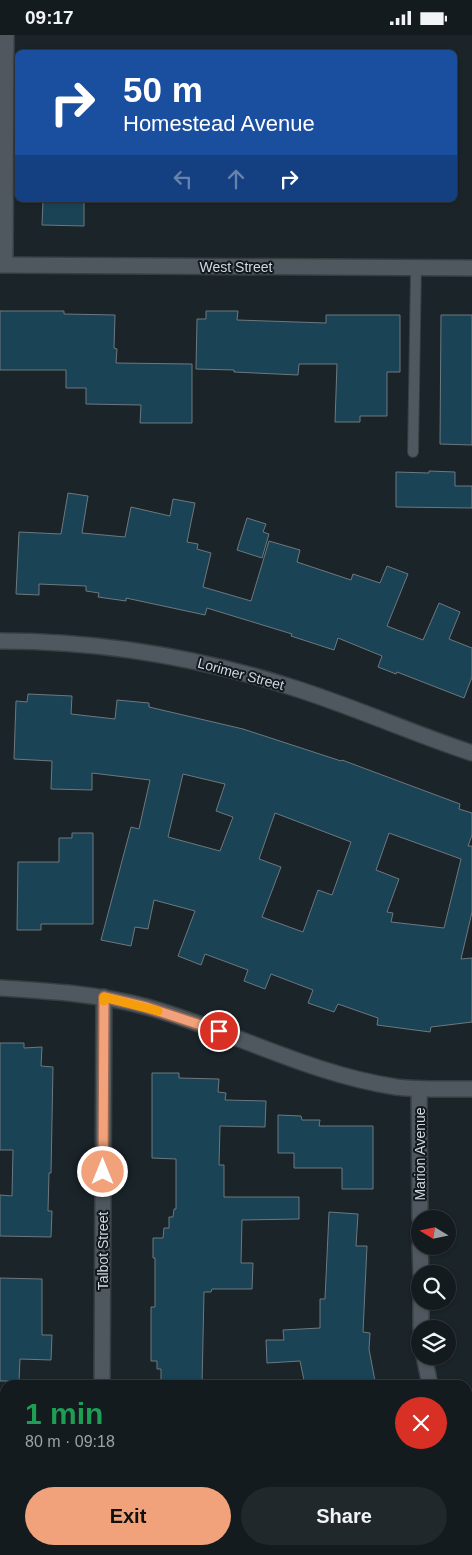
<!DOCTYPE html>
<meta charset="utf-8">
<style>
body{margin:0;font-family:Helvetica,sans-serif;background:#21282c;color:#f1f3f6;height:100vh;display:flex;flex-direction:column;font-size:19px;white-space:nowrap}
*{box-sizing:border-box;margin:0}
p{font-size:16px;color:#9da1a4}
.icon{flex:none;width:28px;height:28px;fill:none;stroke:currentColor;stroke-width:2;stroke-linecap:round;stroke-linejoin:round}
.map{position:relative;flex:1;overflow:hidden}
.drawer{position:absolute;left:0px;top:1345px;width:472px;height:175px;display:flex;flex-direction:column;background:#141b1f;border-radius:15px 15px 0 0;box-shadow:0 1px 4px #0004,0 0 0 1px #33393d}
.drawer>*{flex:none}
.hud{position:absolute;left:15px;top:15px;width:442px;height:152px;border-radius:8px;box-shadow:0 1px 4px #0004,0 0 0 1px #33393d;background:#1a4fa0;color:#fff;overflow:hidden}
.needle{width:32px;rotate:280deg}
.buttons{position:absolute;left:411px;top:1175px;display:grid;gap:10px}
.buttons a{display:grid;place-items:center;width:45px;height:45px;border-radius:50%;background:#141b1f;box-shadow:0 1px 4px #0004,0 0 0 1px #33393d;font-size:25px}
.pin{position:absolute;display:grid;place-items:center;width:42px;height:42px;color:#fff;margin:-21px;border:2px solid #fff;border-radius:50%;box-shadow:0 1px 5px #0007}
.me{position:absolute;width:55px;margin:-28px;rotate:0deg;stroke-linejoin:round;filter:drop-shadow(0 0 4px #0008)}
.turn{display:flex;align-items:center;gap:18px;height:105px;padding:0 25px;font-size:22px}
.turn .icon{width:65px;height:65px;stroke-width:2.5}
.turn b{display:block;font-size:35px;line-height:42px}
.lanes{display:flex;align-items:center;height:48px;padding:0 25px;background:#0003;justify-content:center;gap:25px;direction:ltr}
.lanes .off{opacity:.35}
.round{display:grid;place-items:center;flex:none;width:52px;height:52px;border-radius:26px;background:#21282c}
.overview{display:flex;align-items:center;justify-content:space-between;height:85px;padding:0 25px}
h1{font-size:30px;font-weight:700;line-height:38px;color:#1e9e55}
.button{display:flex;gap:10px;margin-top:auto;padding:10px 25px}
.button a{flex:1;height:58px;border-radius:30px;background:#f1a27b;color:#111;font-size:20px;font-weight:700;line-height:58px;text-align:center}
.button a+a{background:#21282c;color:#f1f3f6}
.status{display:flex;justify-content:space-between;align-items:center;height:35px;padding:0 25px;background:#141b1f;direction:ltr}
.status svg{height:14px;fill:currentColor}
.map>svg:first-child{display:block}
.building{fill:#1b4356;stroke:#6d787e;fill-rule:evenodd}
.lines{fill:none;stroke-linecap:round;stroke-linejoin:round}
.lane-casing{stroke:#363e42;stroke-width:12}
.street-casing{stroke:#363e42;stroke-width:18}
.lane{stroke:#4e585e;stroke-width:10}
.street{stroke:#4e585e;stroke-width:15}
.route-casing{stroke:#9d6950;stroke-width:12}
.route{stroke:#f1a27b;stroke-width:9}
.slow{stroke:#f59e0b;stroke-width:9}
.labels{text-anchor:middle;stroke-width:4;stroke-linejoin:round;paint-order:stroke}
.street-label{font-size:14px;fill:#d3d9dd;stroke:#111a1f}
</style>
<div class="status"><b>09:17</b><svg viewBox="0 0 49 12"><path d="M0 12V9h3v3zM5 12V6h3v6zM10 12V3h3v9zM15 12V0h3v12zM26 1h20v11H26zM47 4h2v5h-2z"/></svg></div>
<div class="map">
<svg width="472" height="1520" viewBox="0 0 472 1520">
<rect width="100%" height="100%" fill="#1a2429"/>
<g class="building">
<path d="M43,165H84V191L42,190Z"/>
<path d="M0,276H64V279L115,280L114,313L117,314L116,328L192,329V388H140L141,370L86,369V353H66V335H0Z"/>
<path d="M206,276H238L237,285L326,288V280H400V337H387V381H360V387H335L337,329H299L298,340L234,337V335L196,334L197,284H206Z"/>
<path d="M441,280H472V410L440,409Z"/>
<path d="M429,436L455,437V451H472V473L396,472V437L429,438Z"/>
<path d="M68,458L88,461L82,498L125,502L131,472L170,481L173,464L195,468L187,507L198,509L197,514L211,518L203,552L251,566L269,506L300,515L297,527L351,545L353,539L380,548L387,531L408,539L387,591L423,605L439,568L460,577L449,604L472,613V642L464,663L397,637L396,639L378,632L382,621L338,603L334,615L291,601L292,599L207,573L205,580L126,563V566L98,562L99,558L86,556V551L39,549V560L16,559L19,497L61,499Z"/>
<path d="M247,483L266,489L263,497L269,499L262,523L237,515Z"/>
<path d="M28,659L72,661L71,679L115,684L117,665L149,668V672L243,694L341,726L342,725L460,769L459,774L472,778V800L468,811H472V877L461,924L472,923V987L431,992L430,997L377,990L378,983L338,969L334,977L308,968L313,955L271,939L265,954L244,946L248,935L205,919L201,930L178,921L195,876L154,865L148,894L135,892L131,911L101,905L131,792L139,794L150,745L92,738V755L51,754L52,726L14,724L16,666L27,667ZM183,739L225,749L216,776L233,782L220,816L168,802ZM275,778L351,807L332,860L318,855L303,897L262,882L281,832L259,824ZM389,798L461,824L444,893L391,887L393,878L387,877L399,844L376,835Z"/>
<path d="M72,798H93V889H41V895H17L18,827H59V803H72Z"/>
<path d="M0,1008H24V1013L42,1012L41,1031L53,1032L51,1138H49L48,1176H52L51,1202L0,1201V1160L12,1161L13,1115H0Z"/>
<path d="M152,1038H179V1043L219,1044L218,1057L226,1058L225,1065L266,1066L265,1092L220,1091L219,1130H224V1162H299V1184L242,1185L241,1228H253L252,1254H212L211,1257H204L202,1350H161V1334H157V1326H151V1272H155V1223H153V1203H163L164,1193H169V1182H173L174,1174H176V1124L152,1123Z"/>
<path d="M278,1080L301,1081L302,1085H320L319,1091H373V1154H342V1133H294V1118H278Z"/>
<path d="M329,1177L358,1179L356,1211H367L363,1297L370,1298L369,1314L375,1346L357,1350H305L300,1326L267,1328L266,1305H284L283,1295L320,1293V1264H325Z"/>
<path d="M0,1243L42,1244V1300H52L51,1325L20,1324L19,1346H0Z"/>
</g>
<g class="lines">
<g class="lane-casing">
<path id="lane" d="M413,417L416,233"/>
</g>
<g class="street-casing">
<g id="street">
<path d="M0,230L472,233"/>
<path d="M5,230L6,0"/>
<path d="M0,606C98,606 197,622 291,652C352,671 411,698 472,718"/>
<path d="M0,953C49,956 99,959 147,972C230,995 309,1039 396,1052C421,1055 447,1054 472,1054"/>
<path d="M419,1054L420,1184"/>
<path d="M420,1211L421,1239"/>
<path d="M421,1266V1294"/>
<path d="M424,1321L430,1350"/>
<path d="M102,1350L104,962"/>
<path d="M468,1418L472,1423"/>
<path d="M100,1520V1515"/>
</g>
</g>
<use href="#lane" class="lane"/>
<use href="#street" class="street"/>
</g>
<g class="lines">
<g class="route-casing">
<path id="route" d="M103,1137L104,962L146,972L219,996"/>
</g>
<use href="#route" class="route"/>
<path class="slow" d="M104,966V962L158,976"/>
</g>
<g class="labels">
<g class="street-label">
<text x="236" y="237">West Street</text>
<text transform="translate(241 639) rotate(15)" y="5">Lorimer Street</text>
<text transform="translate(420 1119) rotate(-90)" y="5">Marion Avenue</text>
<text transform="translate(103 1216) rotate(-90)" y="5">Talbot Street</text>
</g>
</g>
</svg>
<div class="buttons">
<a><svg class="needle" viewBox="-14 -14 28 28"><path d="M0-13l5 13h-10z" fill="#e53935"/><path d="M0 13l5-13h-10z" fill="#9da1a4"/></svg></a>
<a><svg class="icon" aria-label="search" viewBox="0 0 24 24"><circle cx="10" cy="10" r="6"/><path d="M15 15l6 6"/></svg></a>
<a><svg class="icon" aria-label="layers" viewBox="0 0 24 24"><path d="M12 4l9 5-9 5-9-5zM3 14l9 5 9-5"/></svg></a>
</div>
<div class="pin" style="left:219px;top:996px;background:#d93025"><svg class="icon" aria-label="arrive" viewBox="0 0 24 24"><path d="M6 21V4h12l-3 4 3 4H6"/></svg></div>
<svg class="me" style="left:103px;top:1137px" viewBox="-20 -20 40 40"><circle r="17" fill="#f1a27b" stroke="#fff" stroke-width="3"/><path d="M0-11L8 9 0 5-8 9z" fill="#fff"/></svg>
<div class="hud">
<div class="turn"><svg class="icon" aria-label="right" viewBox="0 0 24 24"><path d="M7 20v-9h11M14 6l5 5-5 5"/></svg><div><b>50 m</b>Homestead Avenue</div></div>
<div class="lanes"><svg class="icon off" aria-label="left" viewBox="0 0 24 24"><path d="M17 20v-9H6M10 6l-5 5 5 5"/></svg><svg class="icon off" aria-label="ahead" viewBox="0 0 24 24"><path d="M12 20V5M6 11l6-6 6 6"/></svg><svg class="icon" aria-label="right" viewBox="0 0 24 24"><path d="M7 20v-9h11M14 6l5 5-5 5"/></svg></div>
</div>
<section class="drawer">
<div class="overview"><div><h1>1 min</h1><p>80 m · 09:18</p></div><a class="round" style="background:#d93025;color:#fff"><svg class="icon" aria-label="close" viewBox="0 0 24 24"><path d="M6 6l12 12M18 6L6 18"/></svg></a></div>
<div class="button"><a>Exit</a><a>Share</a></div>
</section>
</div>
